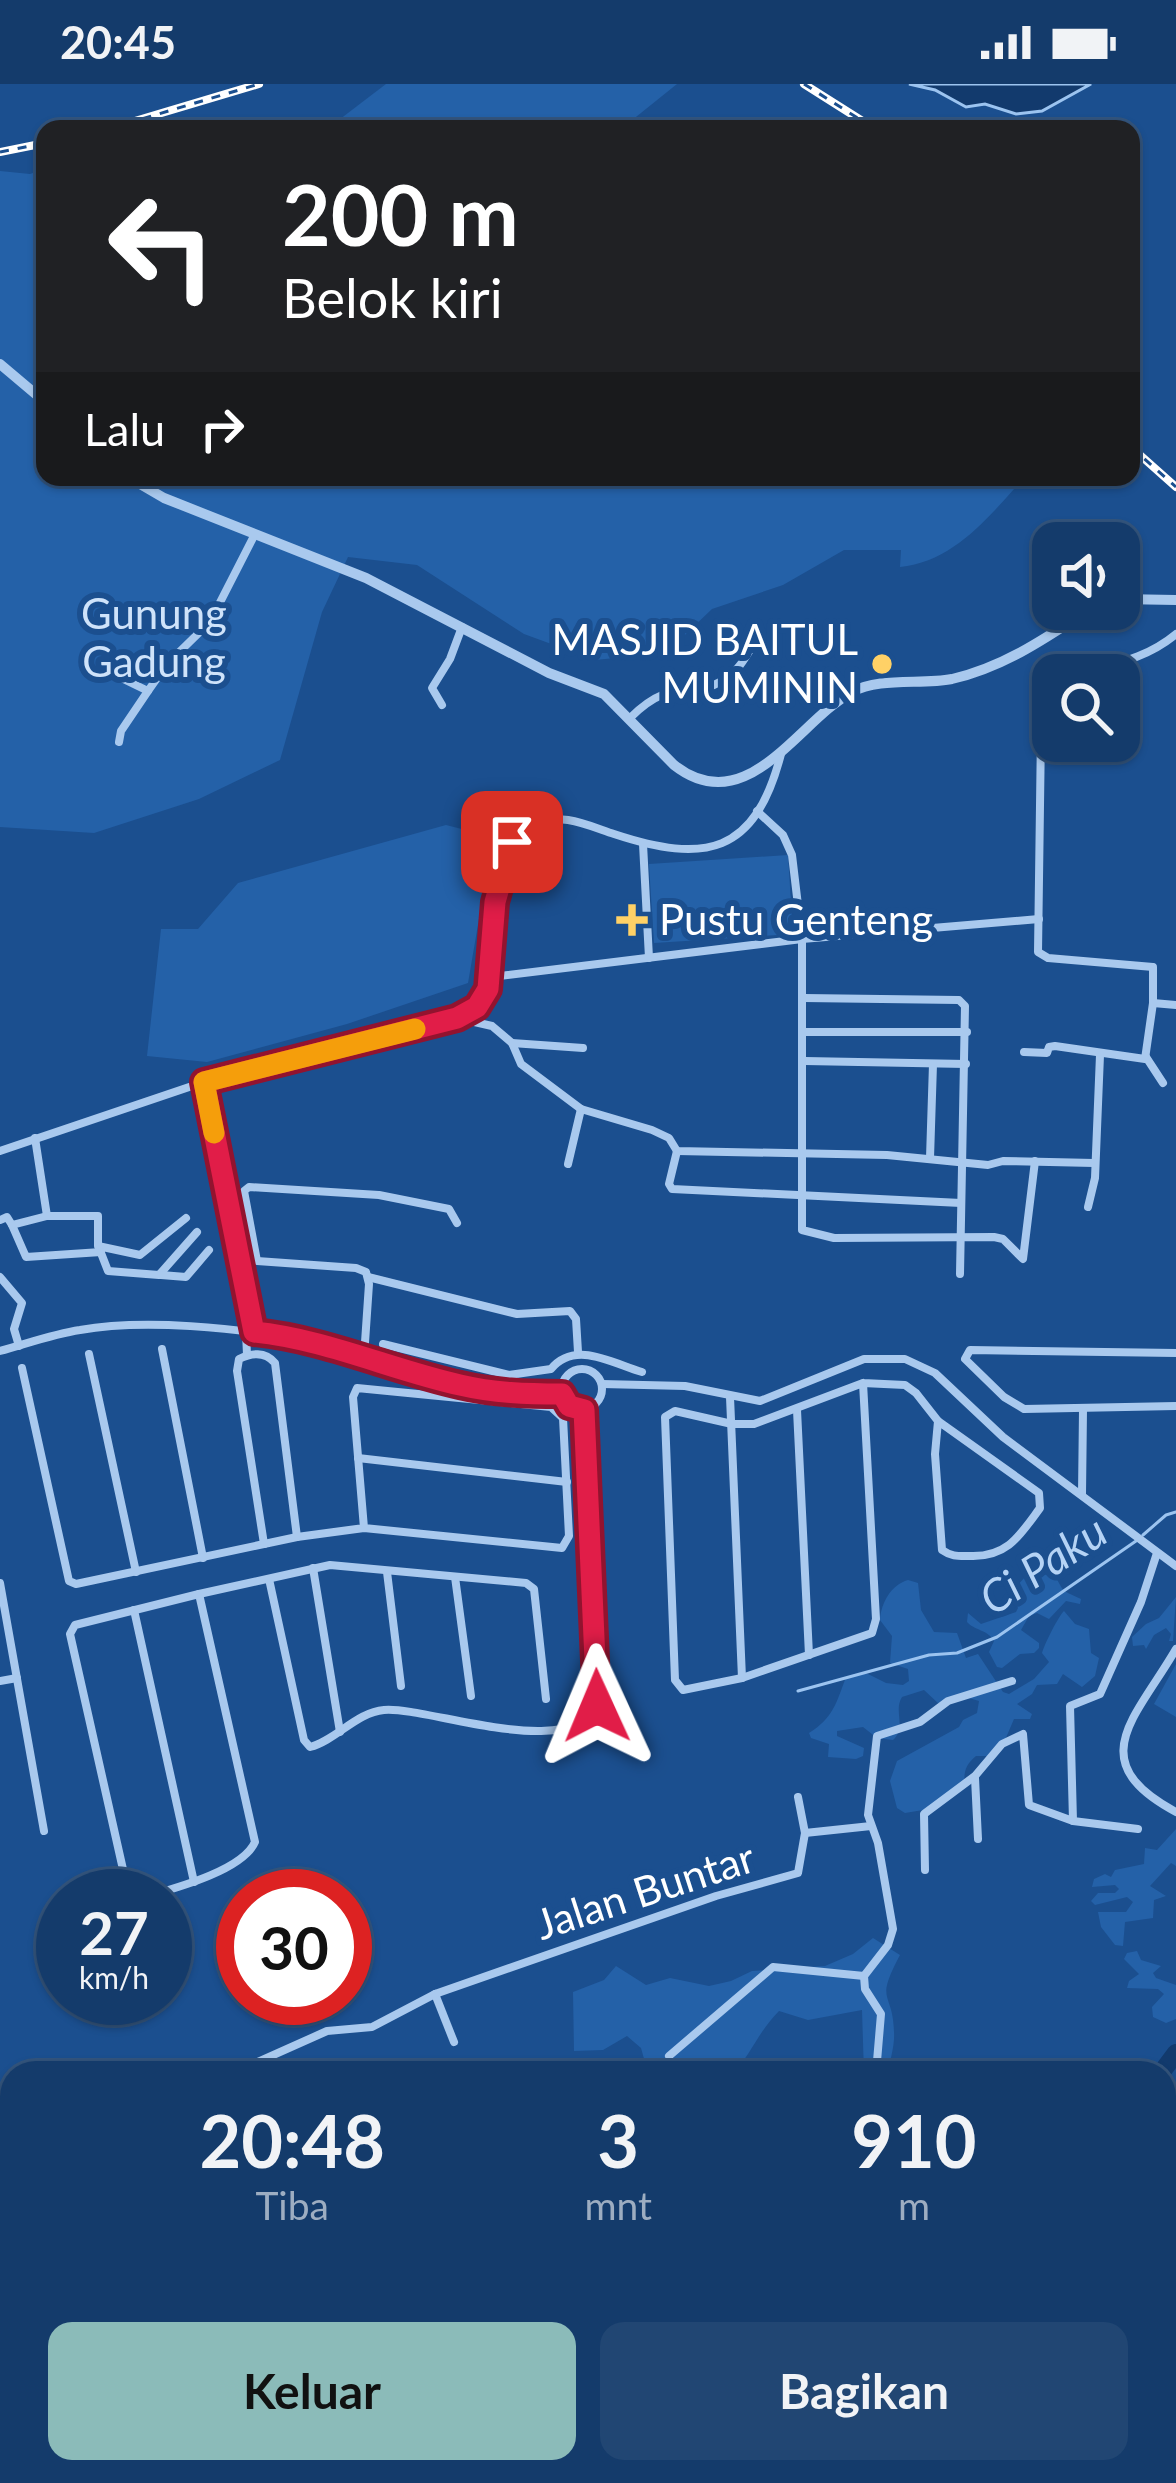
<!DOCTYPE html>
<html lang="id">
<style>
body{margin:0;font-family:Lato,sans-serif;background:#214673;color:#f1f3f6;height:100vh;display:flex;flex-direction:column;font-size:45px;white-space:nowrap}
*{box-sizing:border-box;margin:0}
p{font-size:39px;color:#9dadc1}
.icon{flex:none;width:66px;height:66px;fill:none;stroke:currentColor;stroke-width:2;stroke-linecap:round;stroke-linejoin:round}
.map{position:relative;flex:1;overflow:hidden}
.side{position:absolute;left:0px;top:1977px;width:1176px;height:423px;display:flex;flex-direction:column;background:#143b6b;border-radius:36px 36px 0 0;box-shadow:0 3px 9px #0004,0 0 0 3px #33557e}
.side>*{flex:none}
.hud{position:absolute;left:36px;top:36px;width:1104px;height:366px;border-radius:24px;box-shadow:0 3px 9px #0004,0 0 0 3px #33557e;background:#202124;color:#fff;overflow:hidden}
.controls{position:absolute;left:1032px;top:438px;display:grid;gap:24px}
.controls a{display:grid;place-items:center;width:108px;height:108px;border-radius:24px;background:#143b6b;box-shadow:0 3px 9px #0004,0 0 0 3px #33557e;font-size:60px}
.speed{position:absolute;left:36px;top:1785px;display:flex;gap:24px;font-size:60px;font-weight:700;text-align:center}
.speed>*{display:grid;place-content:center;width:156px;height:156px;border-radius:50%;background:#143b6b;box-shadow:0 3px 9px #0004,0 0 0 3px #33557e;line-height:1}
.speed small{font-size:30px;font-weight:400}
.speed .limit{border:18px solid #d22;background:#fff;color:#111}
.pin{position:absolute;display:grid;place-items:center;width:102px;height:102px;color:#fff;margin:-51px;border-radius:24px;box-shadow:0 6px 18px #0006}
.me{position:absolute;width:132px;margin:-66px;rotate:359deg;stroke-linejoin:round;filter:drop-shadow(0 0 9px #0008)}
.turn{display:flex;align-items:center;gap:42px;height:252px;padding:0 48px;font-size:54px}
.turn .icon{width:156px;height:156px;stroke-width:2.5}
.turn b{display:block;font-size:84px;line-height:102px}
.then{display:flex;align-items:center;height:114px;padding:0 48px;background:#0003;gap:24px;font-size:45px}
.eta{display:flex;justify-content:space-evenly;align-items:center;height:204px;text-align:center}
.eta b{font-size:72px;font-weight:700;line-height:84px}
.cta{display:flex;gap:24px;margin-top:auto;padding:24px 48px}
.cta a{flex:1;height:138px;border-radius:24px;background:#8bbbb9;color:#111;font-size:48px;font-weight:700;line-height:138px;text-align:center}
.cta a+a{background:#214673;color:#f1f3f6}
.status{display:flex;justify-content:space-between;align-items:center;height:84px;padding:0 60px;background:#143b6b;direction:ltr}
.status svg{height:33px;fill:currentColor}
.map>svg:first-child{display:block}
.green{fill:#2461a8}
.water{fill:#123a6d;stroke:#9cc4f0;stroke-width:3}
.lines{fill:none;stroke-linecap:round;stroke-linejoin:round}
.stream{stroke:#9cc4f0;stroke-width:3}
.river{stroke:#123a6d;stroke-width:18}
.minor{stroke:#a9c9ee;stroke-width:8}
.tertiary{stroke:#a9c9ee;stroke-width:10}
.rail-casing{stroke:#fff;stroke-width:8}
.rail{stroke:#1b4f8f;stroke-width:3;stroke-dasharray:9;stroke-linecap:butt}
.route-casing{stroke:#92132f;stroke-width:30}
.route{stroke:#e11d48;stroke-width:21}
.slow{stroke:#f59e0b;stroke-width:21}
.poi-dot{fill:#ffd166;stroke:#1b4f8f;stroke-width:4.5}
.labels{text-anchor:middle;stroke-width:12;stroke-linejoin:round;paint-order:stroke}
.park-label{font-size:42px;fill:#cfe3fa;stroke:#1b4f8f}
.poi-label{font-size:42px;fill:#fff;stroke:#1b4f8f;text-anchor:end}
.street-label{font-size:42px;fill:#fff;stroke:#1b4f8f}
.water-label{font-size:45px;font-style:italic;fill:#b5d3f5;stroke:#1b4f8f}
</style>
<div class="status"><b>20:45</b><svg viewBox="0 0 49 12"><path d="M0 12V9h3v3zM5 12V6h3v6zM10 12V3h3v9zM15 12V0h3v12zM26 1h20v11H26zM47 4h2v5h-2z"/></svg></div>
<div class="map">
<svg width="1176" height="2399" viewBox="0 0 1176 2399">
<rect width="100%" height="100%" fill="#1b4f8f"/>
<g class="green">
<path d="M386,0H677L621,45H327Z"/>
<path d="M45,85V393H1062L1058,398L1022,396C989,433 953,478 900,483L901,466H844L783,501L712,525L666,569L595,576L524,550L417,481L348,473L322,528L280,676L199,715L94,749L0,743V87L30,90Z"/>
<path d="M446,741L493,753L468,899L347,940L207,978L147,972L161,845H198L238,799Z"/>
<path d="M788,771L793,850L654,859L649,780Z"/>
<path d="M1053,1488C1065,1509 1059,1505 1081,1515L1080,1520L1066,1517L1049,1535L1037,1529L1029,1532L1021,1546L1039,1559V1564L1034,1569L1020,1570L1002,1584L997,1583L989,1568L994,1557C987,1545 975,1547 967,1538L968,1529L981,1540L1016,1528L1018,1524L1011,1508L1027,1491L1036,1494Z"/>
<path d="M908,1496L918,1499L921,1526L934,1548L957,1549L966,1574L978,1570L1003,1608L1009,1610L1034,1595L1049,1578L1042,1569C1045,1559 1058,1533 1064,1527L1075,1540L1089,1545L1091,1569L1099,1574L1095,1592L1082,1603L1063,1590L1057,1600L1037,1601L1032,1610L1017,1620L1032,1630L1030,1635H1014L1005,1656L990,1672H976C966,1680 963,1688 965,1701L929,1725L905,1729L897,1724L890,1697L897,1677L959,1643L963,1636L977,1629L979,1617L969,1614L939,1620L924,1606L902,1613C893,1627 907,1643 893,1656L877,1654L863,1643L837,1647V1652L864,1664L863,1672L856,1675L828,1673L829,1660L811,1654L809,1649C833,1634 836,1620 846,1593L866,1589L886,1599L903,1601L909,1597L908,1585L890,1579L892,1552L880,1536C881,1519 891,1501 908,1496Z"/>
<path d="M1176,1513L1173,1557H1169L1171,1550L1166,1544L1154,1551L1146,1565L1144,1561L1133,1562L1132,1553L1146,1540L1159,1534Z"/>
<path d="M1176,1580V1633L1154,1620Z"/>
<path d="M1176,1745V1782L1171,1779L1150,1802L1166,1812L1154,1816L1153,1834L1125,1838L1123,1862L1115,1861L1101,1843L1098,1828H1126L1133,1818L1127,1813L1095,1821L1091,1817L1098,1809H1115L1119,1805L1115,1801L1092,1803L1094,1795L1105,1790L1111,1793L1115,1786L1144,1780L1145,1764L1157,1766Z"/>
<path d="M873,1854L900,1871C874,1920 893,1906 894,1948C895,1961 890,1976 888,1989H864L862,1926L808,1936L779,1927C759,1947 752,1968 734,1989H648L641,1964L627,1952L603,1966L574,1967L573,1908L604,1896L616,1882L646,1901L670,1894L709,1902L731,1897L752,1887L825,1882L853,1870Z"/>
<path d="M1137,1867L1141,1876L1161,1882L1153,1889L1156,1894L1176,1901V1935L1166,1939L1153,1933L1152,1923L1164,1910L1158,1905L1127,1904L1129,1897L1139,1890L1124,1875L1127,1869Z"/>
</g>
<path class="water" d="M909,0H1091L1042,27L1016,30L985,20L966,23L935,6Z"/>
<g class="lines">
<g class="stream">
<path d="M1143,1451L1166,1431L1176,1428"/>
<path d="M798,1607L929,1571L957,1569L997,1553L1136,1457"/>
</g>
<path class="river" d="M1161,1989L1176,1969"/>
<g class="minor">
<path d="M107,587L148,607L167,580L210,538L255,450"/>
<path d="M1076,591C1113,580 1146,575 1176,550"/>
<path d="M442,621L432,604L450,575L462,543"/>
<path d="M630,634C673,591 688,617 724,596C741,586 749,566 759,551"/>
<path d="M119,658L121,647L148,607"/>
<path d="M757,727L783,751L792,771L802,855V1146L834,1154L994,1153L1003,1155L1023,1175L1035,1077"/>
<path d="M643,760L649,874"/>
<path d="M491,893L802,855L1039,835"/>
<path d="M804,914L959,916L965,922L960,1190"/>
<path d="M1153,919L1176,921"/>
<path d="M457,934L492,942L512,959L521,980L581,1025L652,1046L669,1054L677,1067L887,1071L988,1081L1003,1077L1094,1079"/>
<path d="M804,948H967"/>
<path d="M512,959L583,964"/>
<path d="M1024,968L1047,969L1049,963L1055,962L1145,975L1153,919V883L1048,874L1038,868L1041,648L1053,608"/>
<path d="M1146,973L1163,999"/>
<path d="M805,977L966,980"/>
<path d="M204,998L254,1248"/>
<path d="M35,1054L47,1132H98V1162L140,1171L186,1134"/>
<path d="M0,1067L204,998L457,934C468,928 479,923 485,911C508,868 473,765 533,740C561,728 587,741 614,750C705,780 755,771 781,670"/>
<path d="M677,1067L669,1100L672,1105L961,1119"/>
<path d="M930,1074L933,980"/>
<path d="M568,1080L581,1025"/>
<path d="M1088,1123L1095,1094L1100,971"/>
<path d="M47,1132L12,1141L26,1173L101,1168"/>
<path d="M0,1136L7,1133L12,1141"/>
<path d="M101,1169L108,1187L159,1191L197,1148"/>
<path d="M161,1191L186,1193L209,1166"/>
<path d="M0,1193L22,1219L14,1245L19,1262"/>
<path d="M368,1193L517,1230L570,1227L576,1235L578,1268"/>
<path d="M246,1248L247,1271"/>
<path d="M383,1260L509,1291L551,1285C575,1256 612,1279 642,1288"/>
<path d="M162,1265L203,1474"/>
<path d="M0,1267C26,1260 53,1250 80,1246C141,1235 240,1243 301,1257C389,1277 470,1311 562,1310"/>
<path d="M1176,1269L970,1266L965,1275L1004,1313L1024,1325L1176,1322"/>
<path d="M89,1270L136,1488"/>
<path d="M364,1273L369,1200L366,1188L356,1184L257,1177L244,1107L249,1103L379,1111L449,1125L457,1139"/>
<path d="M22,1284L69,1497L76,1500L297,1453L364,1444L562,1464L569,1452L563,1334L551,1323L357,1304L353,1313L364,1444"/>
<circle cx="582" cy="1305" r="20"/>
<path d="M863,1299L754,1340H732L675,1327L665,1333L675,1596L683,1606L742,1594L872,1549L876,1535L863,1299L905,1301L916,1309L938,1337L1039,1409L1040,1424C1020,1451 1008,1473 971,1472C958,1472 952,1473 942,1466L935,1370L938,1337"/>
<path d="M602,1300L685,1302L760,1317L864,1275H905L935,1289L1003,1353L1176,1482"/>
<path d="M730,1313L742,1594"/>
<path d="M797,1326L809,1571"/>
<path d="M358,1374L567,1398"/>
<path d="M1082,1410L1083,1326"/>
<path d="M264,1460L237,1287L239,1275C251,1269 265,1267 275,1279L297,1453"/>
<path d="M313,1484L340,1648"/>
<path d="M387,1488L401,1602"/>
<path d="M455,1493L471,1612"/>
<path d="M269,1495L304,1656L310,1663C336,1656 357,1628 384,1626C429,1622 582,1683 599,1614L584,1326"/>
<path d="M0,1499L44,1747"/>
<path d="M199,1510L330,1481L526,1499L534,1505L546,1615"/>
<path d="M134,1526L194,1798"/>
<path d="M1176,1565C1136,1634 1081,1677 1176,1728"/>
<path d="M0,1597L17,1594"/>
<path d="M975,1694L978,1755"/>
<path d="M1138,1745L1073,1737L1070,1622L1100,1610L1141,1518L1157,1469"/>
<path d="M805,1749L871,1742"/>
<path d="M925,1786L924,1730L975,1692L1002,1660L1023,1650L1029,1721L1073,1737"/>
<path d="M129,1812L70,1550L75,1541L199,1510L255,1758C243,1786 176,1804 148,1812"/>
<path d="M435,1910L454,1958"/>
<path d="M669,1972L773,1883L864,1892"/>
<path d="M233,1989L327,1947L372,1943L435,1910L716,1812L798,1789L805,1749L798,1713"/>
<path d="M592,1989L597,1986L605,1989"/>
<path d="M876,1989L881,1930L865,1905L864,1892L888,1861L893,1845L878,1759L868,1731L877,1652L920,1638L948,1617L1012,1597"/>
<path d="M0,2043H12"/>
<path d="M1164,2124H1176"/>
<path d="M1164,2214L1176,2215"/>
<path d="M1164,2299H1176"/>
<path d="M0,2333L12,2334"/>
<path d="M0,2343L12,2384"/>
<path d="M64,2388V2399"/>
<path d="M200,2396L217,2388"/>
<path d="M94,2399L110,2388"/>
<path d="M244,2399L249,2388"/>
</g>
<g class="tertiary">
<path d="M0,280L45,318"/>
<path d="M128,393L164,414L366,494L549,589L604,610L674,681C747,738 798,637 852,608C879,593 921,601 952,595C1004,583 1046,554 1090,525"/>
<path d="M1119,515L1176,516"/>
</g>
<g class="rail-casing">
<g id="rail">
<path d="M804,0L875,45"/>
<path d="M108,45L259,0"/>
<path d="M0,68L45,59"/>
<path d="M1131,363L1176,403"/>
</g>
</g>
<use href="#rail" class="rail"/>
</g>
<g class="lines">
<g class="route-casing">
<path id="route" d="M512,758L495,818L488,905L477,923L457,934L204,998L254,1248C325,1255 392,1286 460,1301C494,1309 527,1310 562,1310L569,1322L584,1326L597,1622"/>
</g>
<use href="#route" class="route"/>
<path class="slow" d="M214,1049L204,998L415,945"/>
</g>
<g class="poi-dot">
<circle cx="882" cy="580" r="12"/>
<path d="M626 818h12v12h12v12h-12v12h-12v-12h-12v-12h12z"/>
</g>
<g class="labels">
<g class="park-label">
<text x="154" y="545">Gunung<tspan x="154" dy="48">Gadung</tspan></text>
</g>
<g class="poi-label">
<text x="858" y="571">MASJID BAITUL<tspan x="858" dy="48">MUMININ</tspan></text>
<text x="659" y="851" text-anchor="start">Pustu Genteng</text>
</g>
<g class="street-label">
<text transform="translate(645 1807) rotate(-18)" y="15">Jalan Buntar</text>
</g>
<g class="water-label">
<text transform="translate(1043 1481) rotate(-33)" y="16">Ci Paku</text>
</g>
</g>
</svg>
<div class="controls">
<a><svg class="icon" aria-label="sound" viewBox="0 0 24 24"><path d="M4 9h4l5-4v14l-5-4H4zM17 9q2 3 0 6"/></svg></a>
<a><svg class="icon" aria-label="search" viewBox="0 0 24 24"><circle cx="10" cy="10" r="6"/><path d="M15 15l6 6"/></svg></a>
</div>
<div class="speed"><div>27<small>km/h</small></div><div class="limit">30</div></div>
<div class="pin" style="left:512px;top:758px;background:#d93025"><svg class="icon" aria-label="arrive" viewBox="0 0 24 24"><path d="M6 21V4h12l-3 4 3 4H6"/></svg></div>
<svg class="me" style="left:597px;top:1622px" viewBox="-20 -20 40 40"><path d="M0-17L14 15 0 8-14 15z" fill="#e11d48" stroke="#fff" stroke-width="4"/></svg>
<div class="hud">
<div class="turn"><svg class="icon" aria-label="left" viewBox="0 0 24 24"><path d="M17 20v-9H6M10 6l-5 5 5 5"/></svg><div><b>200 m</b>Belok kiri</div></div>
<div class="then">Lalu<svg class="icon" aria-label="right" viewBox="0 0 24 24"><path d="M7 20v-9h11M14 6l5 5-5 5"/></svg></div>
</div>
<section class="side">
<div class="eta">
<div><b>20:48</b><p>Tiba</p></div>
<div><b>3</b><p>mnt</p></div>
<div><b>910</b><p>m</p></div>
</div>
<div class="cta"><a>Keluar</a><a>Bagikan</a></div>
</section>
</div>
